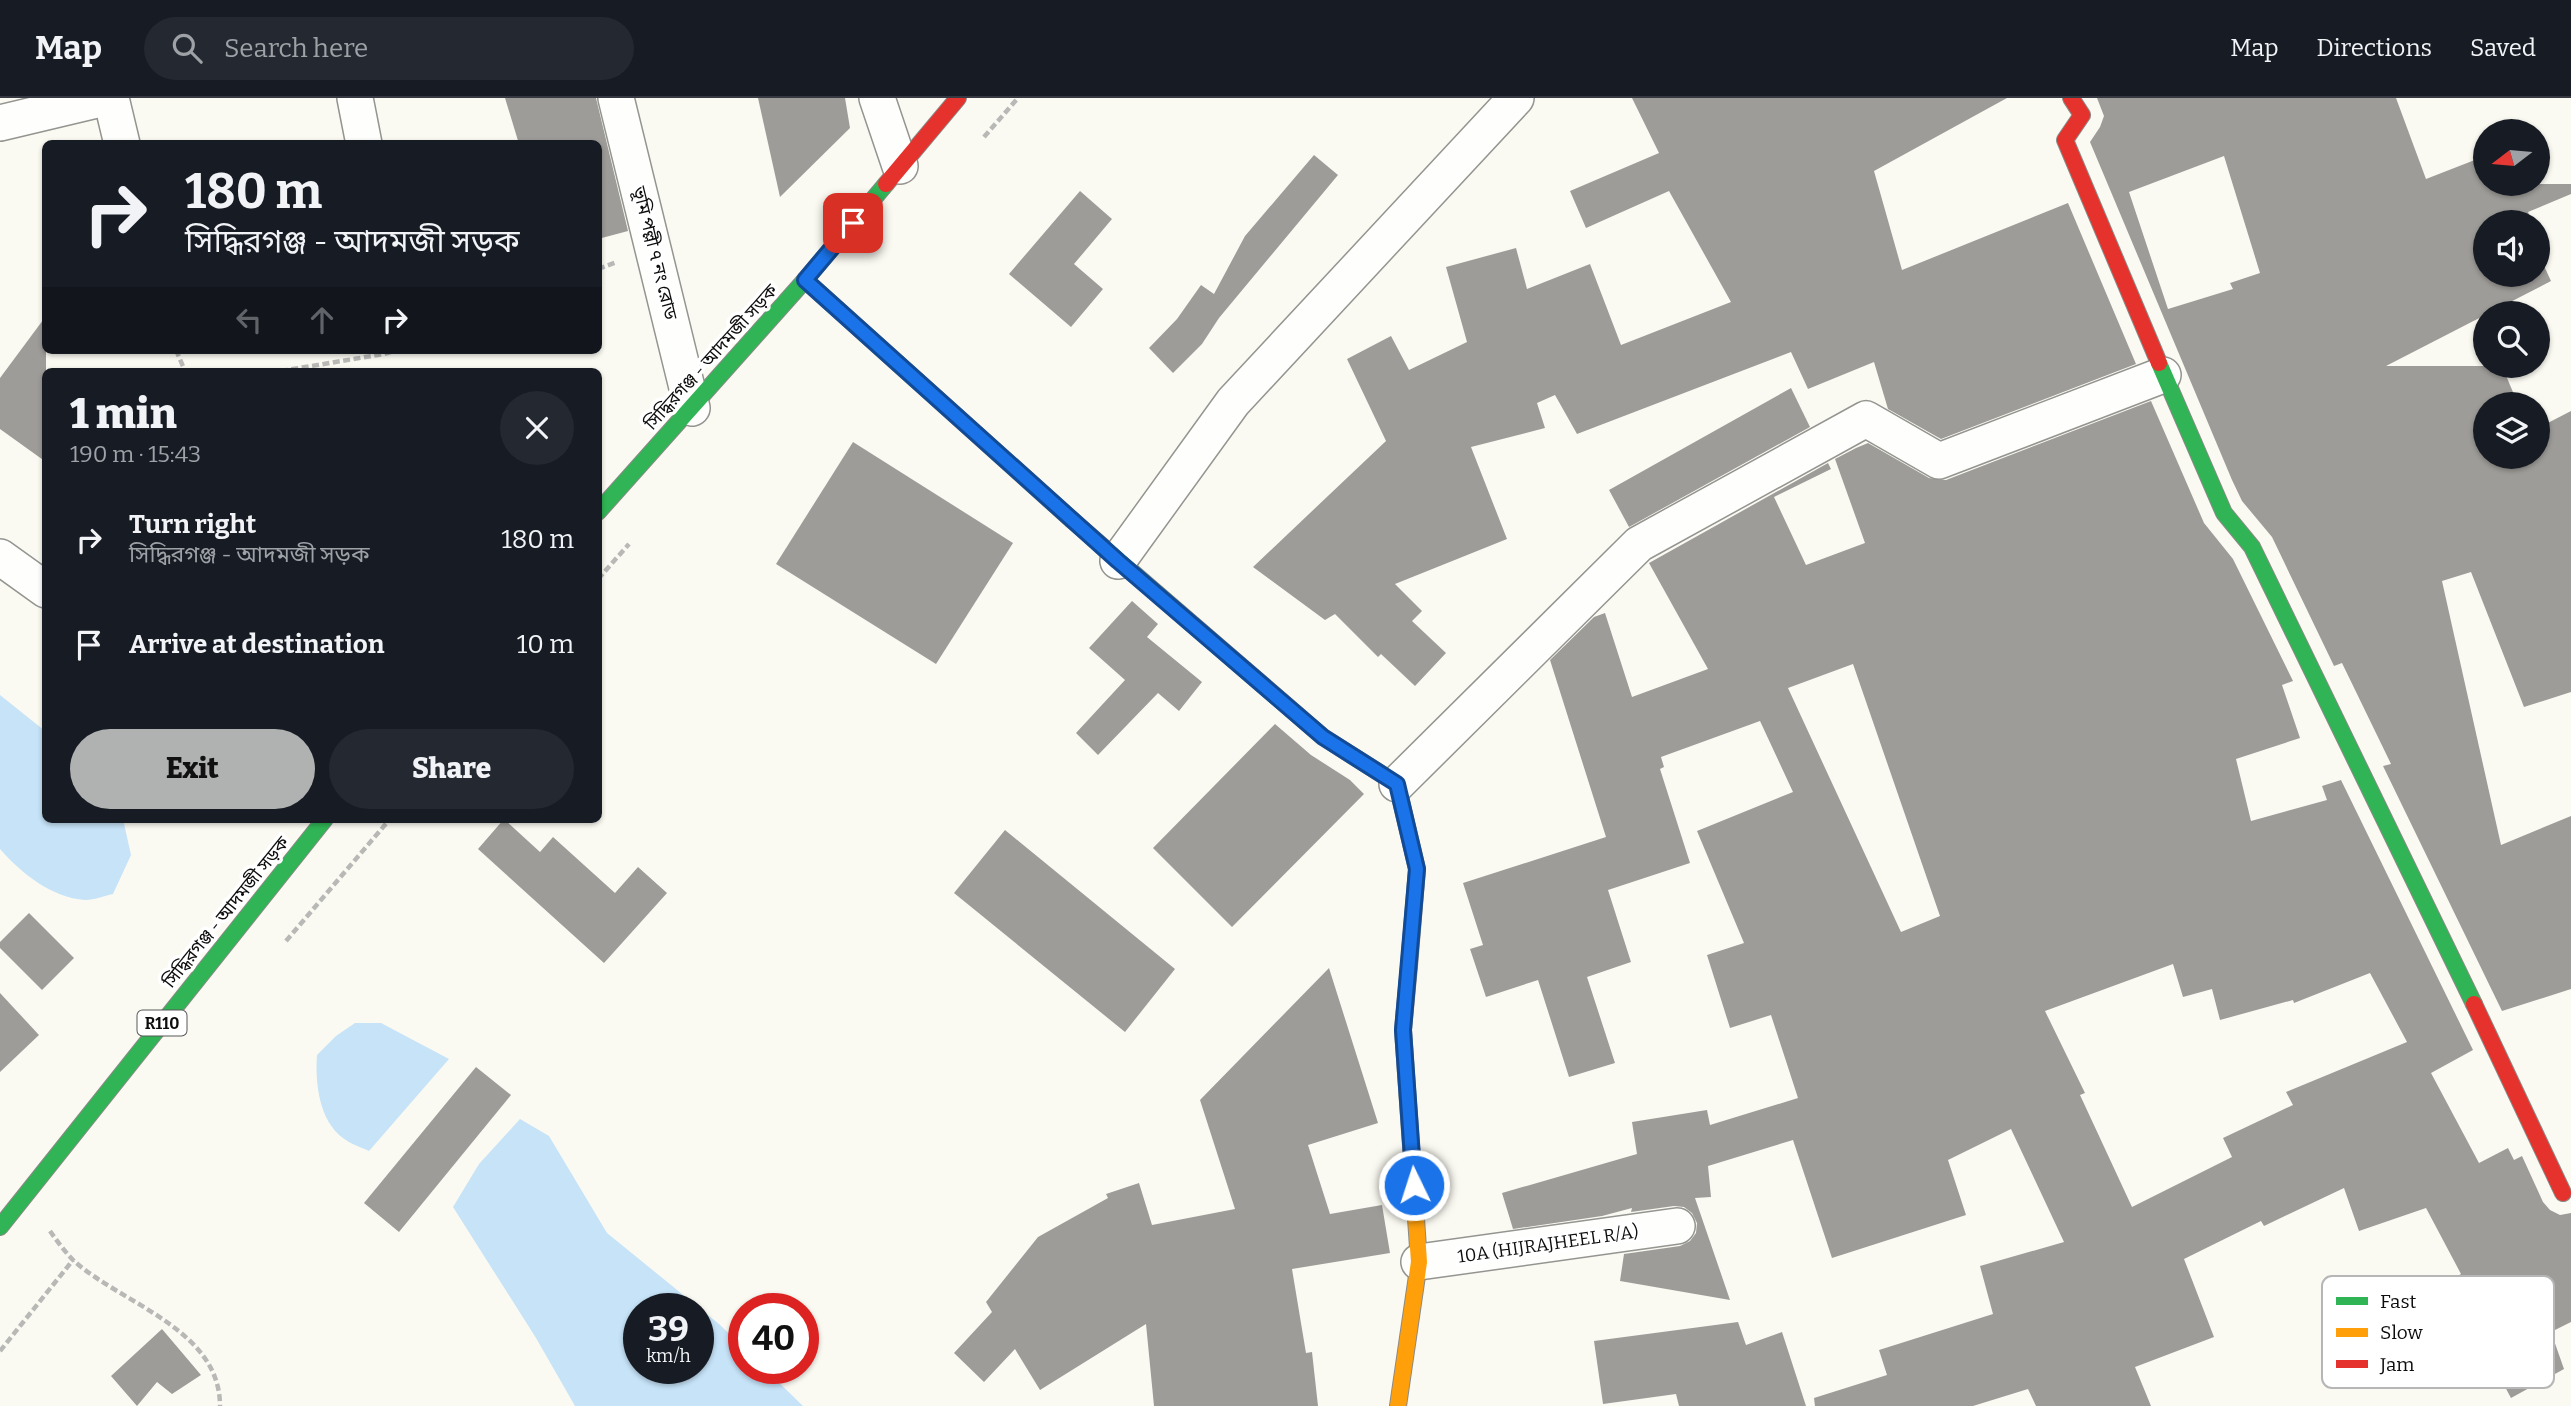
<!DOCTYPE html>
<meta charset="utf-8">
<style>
body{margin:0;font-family:Bitter,"Noto Sans Bengali",serif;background:#242831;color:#f1f3f6;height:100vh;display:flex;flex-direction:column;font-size:26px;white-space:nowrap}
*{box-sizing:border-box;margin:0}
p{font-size:23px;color:#9ea1a6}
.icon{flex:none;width:38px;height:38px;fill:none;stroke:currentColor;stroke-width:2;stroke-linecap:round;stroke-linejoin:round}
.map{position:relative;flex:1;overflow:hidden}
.details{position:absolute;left:42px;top:270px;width:560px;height:455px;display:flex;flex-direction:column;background:#171b24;border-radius:10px;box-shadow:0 2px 5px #0004}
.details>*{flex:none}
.guide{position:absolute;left:42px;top:42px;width:560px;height:214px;border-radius:10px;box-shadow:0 2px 5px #0004;background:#171b24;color:#f1f3f6;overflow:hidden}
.needle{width:46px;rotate:254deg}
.controls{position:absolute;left:2473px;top:21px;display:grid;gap:14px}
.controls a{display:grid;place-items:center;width:77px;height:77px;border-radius:50%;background:#171b24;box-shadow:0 2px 5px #0004;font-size:35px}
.speed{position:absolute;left:623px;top:1195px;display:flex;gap:14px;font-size:35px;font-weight:700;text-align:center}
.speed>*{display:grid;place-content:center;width:91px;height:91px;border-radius:50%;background:#171b24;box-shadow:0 2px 5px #0004;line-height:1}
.speed small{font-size:18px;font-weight:400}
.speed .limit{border:10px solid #d22;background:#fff;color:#111}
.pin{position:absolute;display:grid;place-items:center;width:60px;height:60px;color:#fff;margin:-30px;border-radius:14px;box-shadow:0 4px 10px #0006}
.me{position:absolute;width:77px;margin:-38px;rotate:356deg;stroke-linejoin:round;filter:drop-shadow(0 0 5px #0008)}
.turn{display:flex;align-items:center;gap:24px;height:147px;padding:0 28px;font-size:32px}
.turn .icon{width:91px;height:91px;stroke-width:2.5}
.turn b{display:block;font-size:49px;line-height:60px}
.lanes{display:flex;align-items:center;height:66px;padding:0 28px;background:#0003;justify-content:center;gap:35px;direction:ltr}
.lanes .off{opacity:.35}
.round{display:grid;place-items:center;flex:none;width:74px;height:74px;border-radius:37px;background:#242831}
.overview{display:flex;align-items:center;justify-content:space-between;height:119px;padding:0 28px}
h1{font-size:42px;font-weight:800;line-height:52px}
.primary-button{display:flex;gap:14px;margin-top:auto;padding:14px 28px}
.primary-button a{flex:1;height:80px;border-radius:42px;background:#b0b1b1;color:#111;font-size:28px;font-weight:800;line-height:80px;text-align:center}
.primary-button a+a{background:#242831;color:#f1f3f6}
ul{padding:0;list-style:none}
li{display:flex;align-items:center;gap:21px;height:105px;padding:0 28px}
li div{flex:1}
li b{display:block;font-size:26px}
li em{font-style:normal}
header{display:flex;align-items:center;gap:42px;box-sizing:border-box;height:98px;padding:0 35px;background:#171b24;border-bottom:2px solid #363941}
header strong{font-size:33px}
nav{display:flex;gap:38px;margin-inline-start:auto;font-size:24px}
.search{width:490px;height:63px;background:#242831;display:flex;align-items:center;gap:18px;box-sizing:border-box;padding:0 24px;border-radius:38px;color:#9ea1a6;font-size:26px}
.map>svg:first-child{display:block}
.water{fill:#c6e3f8;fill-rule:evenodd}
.building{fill:#9e9c98;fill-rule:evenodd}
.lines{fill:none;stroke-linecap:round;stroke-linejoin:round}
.street-casing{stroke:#949490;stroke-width:38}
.fast-casing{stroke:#8b8a87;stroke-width:18}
.slow-casing{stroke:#8b8a87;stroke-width:18}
.jam-casing{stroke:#8b8a87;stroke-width:18}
.path{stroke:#b8b8b6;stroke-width:4.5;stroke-dasharray:7 3.5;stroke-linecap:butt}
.street{stroke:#fefefd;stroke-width:35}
.fast{stroke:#30b455;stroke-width:16}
.slow{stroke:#ff9f0a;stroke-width:16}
.jam{stroke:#e5322d;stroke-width:16}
.route-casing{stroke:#114b97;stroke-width:18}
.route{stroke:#1a73e8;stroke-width:12}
.labels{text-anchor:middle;stroke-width:7;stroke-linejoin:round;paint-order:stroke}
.shield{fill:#fff;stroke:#565656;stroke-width:2}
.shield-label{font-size:16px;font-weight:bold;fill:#0d0d0d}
.street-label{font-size:18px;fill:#0d0d0d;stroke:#fff}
.key{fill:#fff;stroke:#b6b6b6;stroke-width:2}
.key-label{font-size:19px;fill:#0d0d0d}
</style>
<header>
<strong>Map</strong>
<div class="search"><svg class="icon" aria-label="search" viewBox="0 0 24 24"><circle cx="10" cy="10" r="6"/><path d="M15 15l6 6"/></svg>Search here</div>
<nav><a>Map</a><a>Directions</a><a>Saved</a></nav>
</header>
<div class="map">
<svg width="2571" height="1308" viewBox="0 0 2571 1308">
<rect width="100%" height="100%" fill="#fbfaf2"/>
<g class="water">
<path d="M0,597L45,633L46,721H123L131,757L113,796C104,798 94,802 85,802C52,800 21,775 0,751Z"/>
<path d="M355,925H381L449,961L369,1053C361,1049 350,1046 343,1040C319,1022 315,985 317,957L336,938Z"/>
<path d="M520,1021L549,1038L607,1135L719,1226L744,1250V1270L765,1271L803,1308H575L536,1240L453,1109L479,1066ZM639,1211H698V1270H639Z"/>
</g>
<g class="building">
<path d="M505,0H596L628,133L598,141V46H519Z"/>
<path d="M758,0H845L850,30L780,99Z"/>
<path d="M1632,0H2007L1874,73L1902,172L2068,105L2136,266L1941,341L1888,311L1874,264L1808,291L1791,254L1577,336L1555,297L1537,305L1545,330L1471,349L1507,441L1395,486L1422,513L1412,523L1446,555L1415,588L1381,556L1378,559L1335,516L1325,522L1253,469L1386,343L1347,261L1391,238L1409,272L1467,244L1446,169L1516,150L1527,191L1590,166L1621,247L1731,204L1669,93L1586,130L1570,93L1659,55Z"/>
<path d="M2097,0H2396L2426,81L2485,58V86H2571V96L2528,114L2532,124H2485V177H2538V155L2551,183L2386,268H2502L2518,306H2485V359H2538V330L2571,313V594L2524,609L2471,474L2442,483L2501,747L2571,718V891L2502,913L2383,668L2391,666L2342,565L2334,568L2272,439L2242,403L2232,382L2090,44L2100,29L2104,18ZM2224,58L2260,175L2230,185L2233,191L2168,211L2129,94Z"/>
<path d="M1314,57L1338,77L1219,220L1202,246L1173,275L1149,250L1177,221L1201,187L1214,196L1245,138Z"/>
<path d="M1080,93L1112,121L1074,166L1103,191L1071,229L1009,176Z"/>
<path d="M46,218V364L0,331V280Z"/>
<path d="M1791,290L1810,329L1629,429L1609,392Z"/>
<path d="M2151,303L2204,425L2233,461L2293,583L2282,587L2300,640L2236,661L2251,723L2327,702L2322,688L2341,682L2473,952L2431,975L2479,1065L2508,1050L2514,1062L2522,1058L2543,1104L2550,1112L2560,1117L2571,1115V1224L2551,1234L2564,1271L2511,1300L2448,1183L2461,1176L2426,1110L2359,1133L2344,1090L2264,1128L2261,1123L2184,1161L2214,1239L2135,1269L2151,1308H2036L2028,1291L1973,1308H1815L1814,1300L1887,1277L1879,1252L1993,1216L1980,1168L2064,1144L2011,1031L1948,1062L1966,1117L1832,1160L1793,1042L1708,1068L1711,1099L1695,1100L1730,1202L1620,1183L1624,1156L1680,1148L1690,1143L1696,1135L1697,1125L1692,1115L1684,1109L1674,1108L1631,1114L1632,1110L1602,1118L1513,1131L1502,1095L1637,1056L1632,1024L1707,1012L1710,1027L1798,1000L1771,917L1730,930L1707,857L1744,845L1697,733L1793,694L1760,623L1661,659L1664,669L1660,671L1690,765L1608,792L1631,864L1587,879L1615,965L1569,979L1538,882L1486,899L1470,851L1483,847L1463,785L1606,739L1550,562L1594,519L1605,515L1632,599L1708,571L1649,465L1828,365L1831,371L1774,399L1806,467L1865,445L1835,361L1856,350L1868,345L1929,380L1946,382ZM1853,566L1940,818L1901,834L1788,590ZM2173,866L2183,899L2212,891L2220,922L2293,902L2294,905L2370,875L2407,944L2286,994L2293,1007L2223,1040L2232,1059L2132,1109L2080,997L2085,995L2045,913Z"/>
<path d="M853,344L1013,445L936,566L776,466Z"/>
<path d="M1132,503L1158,526L1147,539L1202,584L1179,613L1158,595L1098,657L1076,635L1125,582L1089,550Z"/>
<path d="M1275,626L1311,657L1350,682L1364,696L1232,829L1153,750Z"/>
<path d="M504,721L540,754L553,739L615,795L638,769L667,795L604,865L478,751Z"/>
<path d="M1005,732L1175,871L1125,934L954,795Z"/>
<path d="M29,815L74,860L42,892L0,850V844Z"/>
<path d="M1329,870L1378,1025L1308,1047L1330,1116L1382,1107L1390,1155L1292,1171L1306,1255L1312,1254L1318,1308H1154L1146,1226L1040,1292L1015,1251L984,1284L954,1255L992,1214L986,1204L1038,1139L1108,1100L1106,1096L1139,1085L1152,1127L1235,1111L1200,1002Z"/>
<path d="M0,895L39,937L0,974Z"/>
<path d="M476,969L511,997L399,1134L364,1105Z"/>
<path d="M1738,1224L1746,1247L1782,1234L1806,1308H1679L1676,1296L1603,1306L1594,1243Z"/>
<path d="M162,1231L201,1277L172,1296L157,1284L137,1308L111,1278Z"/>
</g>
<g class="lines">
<g class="street-casing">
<g id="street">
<path d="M111,0L122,46"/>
<path d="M355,0L364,46"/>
<path d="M616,0L692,310"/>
<path d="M877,0L900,68"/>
<path d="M0,25L105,0"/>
<path d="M0,459L46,492"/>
<path d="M1118,463L1233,304L1516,0"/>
<path d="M1397,686L1639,446L1866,321L1939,363L2163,277"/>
<path d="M1419,1164L1677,1128"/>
</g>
</g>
<g class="fast-casing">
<g id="fast">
<path d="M2159,265L2224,415L2252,449L2474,906"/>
<path d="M598,414L805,182L886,86"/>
<path d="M1072,422L1323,639L1397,686L1417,771L1409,868"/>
<path d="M0,1129L325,721"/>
</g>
</g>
<g class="slow-casing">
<g id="slow">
<path d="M805,182L1072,422"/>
<path d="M1398,1308L1419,1164L1403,932L1409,868"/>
</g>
</g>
<g class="jam-casing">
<g id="jam">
<path d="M2071,0L2082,17L2065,42L2159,265"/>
<path d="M886,86L958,0"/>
<path d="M2474,906L2563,1095"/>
</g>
</g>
<g class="path">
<path d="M984,39L1018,0"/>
<path d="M598,171L617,164"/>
<path d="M176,252L185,273"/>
<path d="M281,273L384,256L397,252"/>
<path d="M598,481L629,446"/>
<path d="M286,843L390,721"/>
<path d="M50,1133C57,1143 65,1154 74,1163C122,1206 220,1231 220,1308"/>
<path d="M0,1253L73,1162"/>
</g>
<use href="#street" class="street"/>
<use href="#fast" class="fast"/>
<use href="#slow" class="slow"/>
<use href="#jam" class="jam"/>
</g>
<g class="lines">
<g class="route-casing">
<path id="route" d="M853,125L805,182L1118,463L1323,639L1397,686L1417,771L1403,932L1414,1087"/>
</g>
<use href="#route" class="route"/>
</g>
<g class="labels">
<rect class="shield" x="137.5" y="912.5" width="49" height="25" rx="5"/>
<g class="shield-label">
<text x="162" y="931">R110</text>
</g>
<g class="street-label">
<text transform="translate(655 155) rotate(76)" y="6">ভূমি পল্লী ৭ নং রোড</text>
<text transform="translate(711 259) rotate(-48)" y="6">সিদ্ধিরগঞ্জ - আদমজী সড়ক</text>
<text transform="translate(226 814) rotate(-51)" y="6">সিদ্ধিরগঞ্জ - আদমজী সড়ক</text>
<text transform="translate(1548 1146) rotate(-8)" y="6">10A (HIJRAJHEEL R/A)</text>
</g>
</g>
<rect x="2322" y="1178" width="232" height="112" rx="10" class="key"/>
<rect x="2336" y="1199" width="32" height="8" fill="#30b455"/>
<rect x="2336" y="1230" width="32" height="9" fill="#ff9f0a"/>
<rect x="2336" y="1262" width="32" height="8" fill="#e5322d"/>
<g class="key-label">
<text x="2380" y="1210">Fast</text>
<text x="2380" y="1241">Slow</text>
<text x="2380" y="1273">Jam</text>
</g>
</svg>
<div class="controls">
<a><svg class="needle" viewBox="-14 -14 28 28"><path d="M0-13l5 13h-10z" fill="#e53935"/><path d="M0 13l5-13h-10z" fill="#9ea1a6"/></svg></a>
<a><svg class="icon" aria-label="sound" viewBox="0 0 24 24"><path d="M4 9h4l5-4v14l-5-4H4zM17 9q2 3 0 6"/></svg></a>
<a><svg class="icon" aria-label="search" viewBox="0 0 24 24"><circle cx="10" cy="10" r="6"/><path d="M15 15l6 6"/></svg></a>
<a><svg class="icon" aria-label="layers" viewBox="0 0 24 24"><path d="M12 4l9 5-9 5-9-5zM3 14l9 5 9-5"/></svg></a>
</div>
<div class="speed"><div>39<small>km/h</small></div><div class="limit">40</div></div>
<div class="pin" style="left:853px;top:125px;background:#d93025"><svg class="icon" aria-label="arrive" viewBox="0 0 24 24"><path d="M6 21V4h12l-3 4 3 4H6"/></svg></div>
<svg class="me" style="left:1414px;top:1087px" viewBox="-20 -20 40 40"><circle r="17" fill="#1a73e8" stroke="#fff" stroke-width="3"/><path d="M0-11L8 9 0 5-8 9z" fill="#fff"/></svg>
<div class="guide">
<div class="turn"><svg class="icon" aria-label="right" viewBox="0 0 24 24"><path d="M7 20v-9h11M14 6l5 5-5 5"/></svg><div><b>180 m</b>সিদ্ধিরগঞ্জ - আদমজী সড়ক</div></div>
<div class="lanes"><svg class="icon off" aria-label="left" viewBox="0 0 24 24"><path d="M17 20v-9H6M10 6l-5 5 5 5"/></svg><svg class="icon off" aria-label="ahead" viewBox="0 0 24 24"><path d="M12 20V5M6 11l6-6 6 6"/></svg><svg class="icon" aria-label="right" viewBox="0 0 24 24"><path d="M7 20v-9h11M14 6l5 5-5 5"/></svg></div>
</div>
<section class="details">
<div class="overview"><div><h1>1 min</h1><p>190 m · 15:43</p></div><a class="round"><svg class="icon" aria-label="close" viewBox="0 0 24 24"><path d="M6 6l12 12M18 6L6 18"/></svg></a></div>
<ul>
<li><svg class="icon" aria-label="right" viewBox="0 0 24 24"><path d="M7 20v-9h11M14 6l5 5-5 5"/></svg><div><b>Turn right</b><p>সিদ্ধিরগঞ্জ - আদমজী সড়ক</p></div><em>180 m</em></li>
<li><svg class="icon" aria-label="arrive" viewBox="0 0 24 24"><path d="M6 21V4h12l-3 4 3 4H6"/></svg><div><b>Arrive at destination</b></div><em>10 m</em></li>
</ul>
<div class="primary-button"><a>Exit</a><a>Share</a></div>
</section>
</div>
